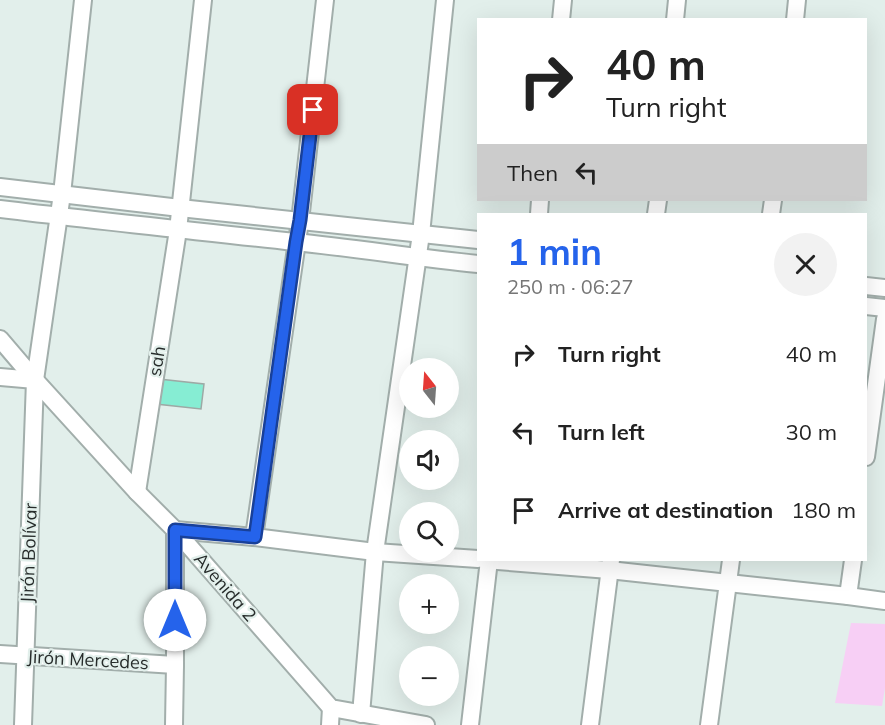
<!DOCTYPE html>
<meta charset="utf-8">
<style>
body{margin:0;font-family:Mulish,sans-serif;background:#f2f2f2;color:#222;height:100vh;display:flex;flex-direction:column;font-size:22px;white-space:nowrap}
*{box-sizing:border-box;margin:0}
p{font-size:20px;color:#767676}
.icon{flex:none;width:33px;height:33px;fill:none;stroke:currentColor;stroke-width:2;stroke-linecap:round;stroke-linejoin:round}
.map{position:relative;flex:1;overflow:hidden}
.panel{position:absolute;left:477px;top:213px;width:390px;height:348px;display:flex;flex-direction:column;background:#fff;border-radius:0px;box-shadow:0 6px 24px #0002}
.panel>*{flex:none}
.banner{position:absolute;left:477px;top:18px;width:390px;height:183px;border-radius:0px;box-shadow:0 6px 24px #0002;background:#fff;color:#222;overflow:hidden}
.needle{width:39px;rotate:343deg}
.tools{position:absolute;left:399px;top:358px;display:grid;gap:12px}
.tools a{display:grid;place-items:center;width:60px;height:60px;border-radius:50%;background:#fff;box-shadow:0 6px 24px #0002;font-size:30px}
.pin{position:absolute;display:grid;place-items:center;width:51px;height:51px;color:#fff;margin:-26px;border-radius:12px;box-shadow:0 3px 9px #0006}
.me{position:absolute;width:66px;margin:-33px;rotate:0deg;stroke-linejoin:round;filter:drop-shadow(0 0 4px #0008)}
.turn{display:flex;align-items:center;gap:21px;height:126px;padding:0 30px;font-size:27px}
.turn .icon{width:78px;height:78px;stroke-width:2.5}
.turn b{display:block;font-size:42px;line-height:51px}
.then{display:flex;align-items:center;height:57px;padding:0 30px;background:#0003;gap:12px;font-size:22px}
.round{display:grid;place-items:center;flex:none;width:63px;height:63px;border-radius:32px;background:#f2f2f2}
.head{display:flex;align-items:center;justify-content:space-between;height:102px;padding:0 30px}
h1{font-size:36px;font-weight:700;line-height:45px;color:#2563eb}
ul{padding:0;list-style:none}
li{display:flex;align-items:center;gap:18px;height:78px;padding:0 30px}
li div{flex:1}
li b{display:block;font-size:22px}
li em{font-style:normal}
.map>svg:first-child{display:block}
.green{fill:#f7cff5}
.building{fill:#86edd3;stroke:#9da9a5;stroke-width:1.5}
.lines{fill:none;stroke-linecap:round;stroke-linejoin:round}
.street-casing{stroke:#a2aeab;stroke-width:20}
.street{stroke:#fff;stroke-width:16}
.route-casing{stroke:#184099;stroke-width:15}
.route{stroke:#2563eb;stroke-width:10}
.labels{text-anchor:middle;stroke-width:4.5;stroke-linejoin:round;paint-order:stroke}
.street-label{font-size:18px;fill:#272c2b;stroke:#e2efeb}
</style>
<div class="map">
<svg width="885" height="725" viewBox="0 0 885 725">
<rect width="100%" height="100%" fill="#e2efeb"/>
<path class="green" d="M851,623L885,624V688L882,706L835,703Z"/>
<path class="building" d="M159,379L204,384L201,409L156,404Z"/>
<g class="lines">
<g class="street-casing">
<g id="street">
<path d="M561,20L563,0"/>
<path d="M675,20L677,0"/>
<path d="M795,20L797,0"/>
<path d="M0,187L180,208L478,240"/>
<path d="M0,209C98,221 196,231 294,242C355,248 417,258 478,264"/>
<path d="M539,214L540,200"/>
<path d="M656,214L658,200"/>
<path d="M771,214L773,200"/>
<path d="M866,286L885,288"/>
<path d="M866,306L885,308"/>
<path d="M0,339L35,380L137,492L175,530L331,708L426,725"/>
<path d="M0,377L35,380"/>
<path d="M866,457L885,319"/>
<path d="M137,492L178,230L203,0"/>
<path d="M254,537L300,221L325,0"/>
<path d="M485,560L609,570L848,596L885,601"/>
<path d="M848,596L853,560"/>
<path d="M0,654L175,665"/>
<path d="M361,714L375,552L421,234L445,0"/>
<path d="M23,725L35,380L62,194L83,0"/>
<path d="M174,725L175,665V530L254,537L375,552L478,559"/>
<path d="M330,725L331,708"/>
<path d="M470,725L489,560"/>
<path d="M590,725L611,560"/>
<path d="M709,725L731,560"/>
</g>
</g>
<use href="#street" class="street"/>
</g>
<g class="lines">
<g class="route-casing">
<path id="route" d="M175,620V530L255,537L296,242L300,220L313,110"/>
</g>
<use href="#route" class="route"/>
</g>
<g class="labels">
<g class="street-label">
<text transform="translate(157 361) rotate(-81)" y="6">sah</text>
<text transform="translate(29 553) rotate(-88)" y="6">Jirón Bolívar</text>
<text transform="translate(225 587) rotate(49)" y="6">Avenida 2</text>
<text transform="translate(88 660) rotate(3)" y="6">Jirón Mercedes</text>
</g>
</g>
</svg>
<div class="tools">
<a><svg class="needle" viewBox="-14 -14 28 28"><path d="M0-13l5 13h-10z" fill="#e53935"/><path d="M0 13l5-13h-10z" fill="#767676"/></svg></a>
<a><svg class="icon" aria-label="sound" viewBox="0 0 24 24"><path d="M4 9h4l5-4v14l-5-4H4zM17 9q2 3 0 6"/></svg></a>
<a><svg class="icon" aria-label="search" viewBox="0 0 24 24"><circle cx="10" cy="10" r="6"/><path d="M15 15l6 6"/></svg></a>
<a>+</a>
<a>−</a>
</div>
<div class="pin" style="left:313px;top:110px;background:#d93025"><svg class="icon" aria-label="arrive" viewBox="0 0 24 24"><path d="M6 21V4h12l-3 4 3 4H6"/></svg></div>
<svg class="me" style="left:175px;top:620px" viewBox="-20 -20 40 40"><circle r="19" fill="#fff"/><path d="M0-13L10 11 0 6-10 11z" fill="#2563eb"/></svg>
<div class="banner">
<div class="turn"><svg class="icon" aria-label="right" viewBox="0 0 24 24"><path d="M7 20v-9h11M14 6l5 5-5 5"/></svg><div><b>40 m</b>Turn right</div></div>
<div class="then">Then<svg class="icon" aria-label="left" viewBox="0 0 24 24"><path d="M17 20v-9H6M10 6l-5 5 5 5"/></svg></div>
</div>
<section class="panel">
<div class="head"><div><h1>1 min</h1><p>250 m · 06:27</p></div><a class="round"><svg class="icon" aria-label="close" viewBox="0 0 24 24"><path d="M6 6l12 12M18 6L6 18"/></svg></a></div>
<ul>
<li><svg class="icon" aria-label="right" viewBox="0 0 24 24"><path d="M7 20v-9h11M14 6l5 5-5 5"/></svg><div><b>Turn right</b></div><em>40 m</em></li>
<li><svg class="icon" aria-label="left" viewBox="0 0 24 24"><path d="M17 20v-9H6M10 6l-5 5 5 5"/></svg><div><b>Turn left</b></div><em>30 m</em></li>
<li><svg class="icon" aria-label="arrive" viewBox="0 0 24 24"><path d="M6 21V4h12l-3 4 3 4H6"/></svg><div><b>Arrive at destination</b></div><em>180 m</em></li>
</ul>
</section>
</div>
